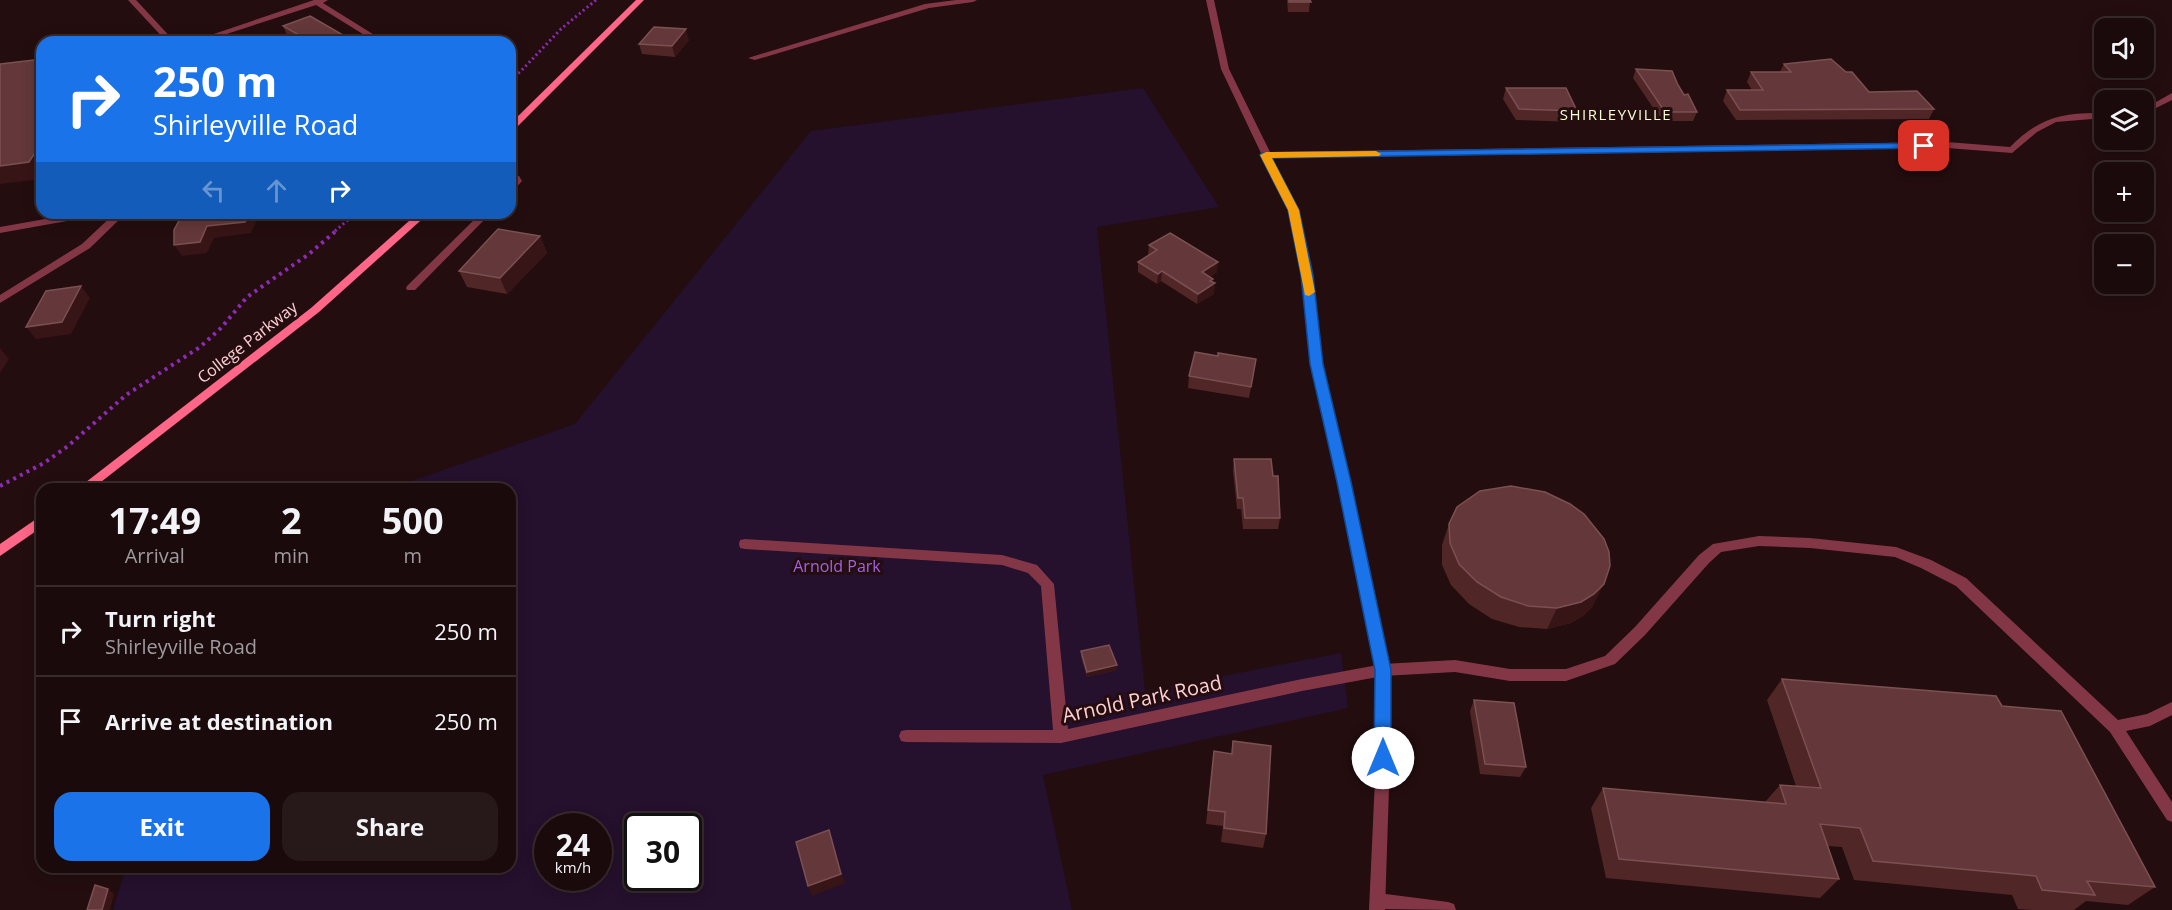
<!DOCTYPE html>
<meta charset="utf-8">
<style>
body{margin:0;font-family:"Open Sans",sans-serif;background:#271819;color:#f1f3f6;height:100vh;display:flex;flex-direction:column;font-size:22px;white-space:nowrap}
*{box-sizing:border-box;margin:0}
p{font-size:20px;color:#9f9a9d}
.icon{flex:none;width:33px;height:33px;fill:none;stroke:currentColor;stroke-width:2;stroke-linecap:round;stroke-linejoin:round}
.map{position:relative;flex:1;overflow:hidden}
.sheet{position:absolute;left:36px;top:483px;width:480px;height:390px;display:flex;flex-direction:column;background:#1a0a0b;border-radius:18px;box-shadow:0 3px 15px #0003,0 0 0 2px #382b2c}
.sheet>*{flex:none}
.banner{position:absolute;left:36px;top:36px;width:480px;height:183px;border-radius:18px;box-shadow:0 3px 15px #0003,0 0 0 2px #382b2c;background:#1a73e8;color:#fff;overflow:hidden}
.tools{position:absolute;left:2094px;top:18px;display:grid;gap:12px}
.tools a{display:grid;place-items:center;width:60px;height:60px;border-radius:12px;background:#1a0a0b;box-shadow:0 3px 15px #0003,0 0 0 2px #382b2c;font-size:30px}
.speed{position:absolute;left:534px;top:813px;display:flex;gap:12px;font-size:30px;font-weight:700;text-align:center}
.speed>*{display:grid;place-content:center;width:78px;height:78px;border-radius:50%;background:#1a0a0b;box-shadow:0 3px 15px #0003,0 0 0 2px #382b2c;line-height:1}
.speed small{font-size:15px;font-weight:400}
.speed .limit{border:3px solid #111;border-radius:9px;background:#fff;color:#111}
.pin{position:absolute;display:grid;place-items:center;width:51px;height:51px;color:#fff;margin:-26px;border-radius:12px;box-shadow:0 3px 9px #0006}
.me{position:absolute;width:66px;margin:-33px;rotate:0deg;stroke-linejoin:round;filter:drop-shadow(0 0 4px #0008)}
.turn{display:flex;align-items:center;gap:21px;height:126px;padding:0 18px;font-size:27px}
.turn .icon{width:78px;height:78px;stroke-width:2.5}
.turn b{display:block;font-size:42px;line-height:51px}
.lanes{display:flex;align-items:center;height:57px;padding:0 18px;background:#0003;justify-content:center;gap:30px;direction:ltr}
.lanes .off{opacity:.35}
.eta{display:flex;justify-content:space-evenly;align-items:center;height:102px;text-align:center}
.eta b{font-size:36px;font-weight:700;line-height:42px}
.cta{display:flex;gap:12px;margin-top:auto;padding:12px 18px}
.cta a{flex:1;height:69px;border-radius:18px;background:#1a73e8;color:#fff;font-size:24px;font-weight:700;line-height:69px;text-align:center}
.cta a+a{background:#271819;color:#f1f3f6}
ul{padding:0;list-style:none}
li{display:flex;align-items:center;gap:18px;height:90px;padding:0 18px;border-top:2px solid #382b2c}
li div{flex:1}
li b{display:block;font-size:22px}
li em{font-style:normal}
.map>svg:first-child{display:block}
.green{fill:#25102d;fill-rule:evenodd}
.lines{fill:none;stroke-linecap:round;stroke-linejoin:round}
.path-far1{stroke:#8d2bb7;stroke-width:3;stroke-dasharray:2 3;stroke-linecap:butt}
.path{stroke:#8d2bb7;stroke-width:4;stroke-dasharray:3 4.5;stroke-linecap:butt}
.service{fill:#833746;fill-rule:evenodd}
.minor{fill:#833746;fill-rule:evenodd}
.secondary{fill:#ff6687;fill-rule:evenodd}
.wall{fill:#512627}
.shaded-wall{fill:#371416}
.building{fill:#64383a;stroke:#7c5052;stroke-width:1.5}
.route{fill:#1a73e8;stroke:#114b97;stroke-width:1.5}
.slow{fill:#f59e0b}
.labels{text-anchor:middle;stroke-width:6;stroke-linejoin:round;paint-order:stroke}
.far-neighbourhood-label{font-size:15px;letter-spacing:1.5px;fill:#f9ffd1;stroke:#230d0f}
.street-label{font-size:16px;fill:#ffcfd5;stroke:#230d0f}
.park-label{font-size:16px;fill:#a460e3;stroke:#230d0f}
.near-street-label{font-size:20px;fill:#ffcfd5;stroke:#230d0f}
</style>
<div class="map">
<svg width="2172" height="910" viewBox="0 0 2172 910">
<rect width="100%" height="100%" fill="#230d0f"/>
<path class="green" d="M1143,88L1219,207L1097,227L1145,691L1341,653L1348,708L1043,775L1072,910H113L126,867H510V489H389L575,424L811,131ZM548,826H598V878H548ZM638,826H688V878H638Z"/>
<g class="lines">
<g class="path-far1">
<path d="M510,79L520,72L561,29L596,0"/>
<path d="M335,231L356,213"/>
</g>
<path class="path" d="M0,486L44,463L68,446L126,395L200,347L221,328L247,297L309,254L337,230"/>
<g class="service">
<path d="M510,174L519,176L522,181L513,191L510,192V183L512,181L510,180Z"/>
<path d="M481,213H491L415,290H407L406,288L407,286Z"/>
<path d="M1759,536L1810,538L1896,547L1931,560L1966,578L2118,720L2147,714L2172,702V715L2150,726L2126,731L2172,802V822L2167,820L2110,732L1956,586L1921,568L1895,557L1810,548L1759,546L1721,552L1709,563L1645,635L1615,664L1566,681H1510L1455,672L1383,676L1302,691L1061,743L906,742L901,741L899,736L901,731L906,730H1053L1041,586L1028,573L1002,565L745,549L740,548L739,544L740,540L745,539L1002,555L1037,565L1054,584L1068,729L1302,679L1383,664L1455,660L1510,669H1566L1605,656L1635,627L1699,555L1713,544Z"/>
<path d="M1378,893L1448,902L1454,904L1456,910L1378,909L1372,907L1370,901L1372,895Z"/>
</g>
<g class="minor">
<path d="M128,0H136L175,42H167Z"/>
<path d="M314,0H328L323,3L384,41L373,42L374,41L316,5L202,42H190Z"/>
<path d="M956,0H977L973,2L929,8L755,60L748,58L925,4Z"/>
<path d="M1206,0H1214L1229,69L1270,152L1947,142L2010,147C2040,117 2063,112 2104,113V118L2056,122L2037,132L2012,153L1947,148L1272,158L1298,210L1312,275L1323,364L1350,482L1390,670V757L1385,910H1369L1376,757V670L1338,482L1311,364L1302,275L1288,210L1221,69Z"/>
<path d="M2172,93V100L2144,114V109Z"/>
<path d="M79,213H100L95,216L0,233V227Z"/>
<path d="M115,213H126L90,248L0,303V295L82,244Z"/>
</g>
<g class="secondary">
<path d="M636,0H644L513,131L510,132V124Z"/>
<path d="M418,213H429L319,312L92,489H77L311,308Z"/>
<path d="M42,515V527L0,556V544Z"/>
</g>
</g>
<g class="wall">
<path d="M1287,0H1310L1309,12H1288Z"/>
<path d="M283,26L355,42H297L288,37Z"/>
<path d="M689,40L675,57L642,54L639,44Z"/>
<path d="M1784,64L1869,92L1934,109L1929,119L1736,120L1723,101L1727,90H1752L1747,82L1751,72H1780Z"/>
<path d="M1636,69L1678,85L1697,112L1693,121H1662L1633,78Z"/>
<path d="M1506,88L1577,111L1574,122L1516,120L1503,99Z"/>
<path d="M540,236L547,253L507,294L467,287L459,271Z"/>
<path d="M1149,245L1217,272L1210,277L1213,279L1214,294L1197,304L1161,281L1157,284L1138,272V262L1148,255Z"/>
<path d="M1254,370L1249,398L1188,388L1189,376Z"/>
<path d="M1234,459L1273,476L1280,518L1278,529H1243L1241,509H1237L1233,471Z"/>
<path d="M1449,524L1593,606L1583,616L1571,623L1547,629L1519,627L1492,619L1469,604L1451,585L1442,565V545Z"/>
<path d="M1081,651L1117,670L1087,677L1081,657Z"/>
<path d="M1782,679L2002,706L2155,887L2128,905L2086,901L2074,910H2033L2018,909L2012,895L1854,880L1842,847L1827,846L1839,879L1820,898L1606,878L1591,808L1603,788L1765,802L1780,785L1796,786L1767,700Z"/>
<path d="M1474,700L1526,767L1520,777L1480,774L1470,711Z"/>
<path d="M1233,741L1266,834L1263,848L1221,842L1223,826L1206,824L1214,751L1231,754Z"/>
</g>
<g class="shaded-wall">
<path d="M686,29L689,40L675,57L672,46Z"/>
<path d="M42,142V177L41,179L0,184V166Z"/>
<path d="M249,213H260L251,233L214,238L207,253L182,256L174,245L207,226Z"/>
<path d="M540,236L547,253L507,294L500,278Z"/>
<path d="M1218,262L1217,272L1201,283L1202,272Z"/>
<path d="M1162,271L1161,281L1157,284L1158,274Z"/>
<path d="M1213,279L1212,285L1215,283L1214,294L1197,304L1198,294Z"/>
<path d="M81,286L90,298L71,334L36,339L26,327Z"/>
<path d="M0,348L9,359L0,373Z"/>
<path d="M1604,584L1593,606L1583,616L1571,623L1547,629L1557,608Z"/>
<path d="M1117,665V670L1087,677V672Z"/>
<path d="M829,830L845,883L812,896L808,886Z"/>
<path d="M108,889L114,894L110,910H102Z"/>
</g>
<g class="building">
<path d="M1289,0H1310L1311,2H1289Z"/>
<path d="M310,16L355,42H311L283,26Z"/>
<path d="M654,27L686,29L672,46L639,44Z"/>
<path d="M42,59V142L29,162L0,166V64Z"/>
<path d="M1831,59L1846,72H1852L1869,92L1917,91L1934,109L1740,110L1727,90H1763L1751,72H1791L1784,64Z"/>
<path d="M1636,69L1672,71L1678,85L1684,95L1688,94L1697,112H1665Z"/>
<path d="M1506,88H1566L1577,111L1519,109Z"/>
<path d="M183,213H249L245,222L207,226L200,242L174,245V230Z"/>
<path d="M498,229L540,236L500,278L459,271Z"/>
<path d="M1170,233L1218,262L1202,272L1213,279L1210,281L1215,283L1198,294L1162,271L1158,274L1138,262L1157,250L1149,245Z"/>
<path d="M81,286L62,322L26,327L46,291Z"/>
<path d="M1195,352L1218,356V353L1256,359L1251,387L1189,376Z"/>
<path d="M1234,459H1271L1273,476H1278L1280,518H1245L1243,498H1238Z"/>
<path d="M1511,486L1545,492L1570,504L1584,514L1604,539L1609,552L1610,566L1604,584L1594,594L1581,602L1557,608L1528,606L1501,597L1477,582L1459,564L1450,543L1449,524L1457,507L1480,491Z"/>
<path d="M1109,645L1117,665L1087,672L1081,651Z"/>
<path d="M1782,679L1996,696L2002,706L2061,711L2155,887L2087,881L2095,895L2042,890L2036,876L1873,861L1860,828L1820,824L1839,879L1619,859L1603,788L1786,804L1780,785L1821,788Z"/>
<path d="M1474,700L1514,703L1526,767L1485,764Z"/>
<path d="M1233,741L1271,746L1266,834L1224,828L1225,812L1208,810L1214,751L1232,754Z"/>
<path d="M829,830L841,874L808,886L796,842Z"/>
<path d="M95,885L108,889L102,910H87Z"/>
</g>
<path class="route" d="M1924,143L1929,146L1927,148L1272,158L1299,210L1313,275L1323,364L1351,482L1391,670V758L1389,763L1383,765L1377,763L1374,758L1375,670L1337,482L1310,364L1301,275L1288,210L1260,155L1262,153Z"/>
<path class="slow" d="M1376,151L1381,154L1379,156L1272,158L1299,210L1315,292L1309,296L1305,295L1288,210L1260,155L1266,152Z"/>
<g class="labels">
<g class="far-neighbourhood-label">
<text x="1616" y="120">SHIRLEYVILLE</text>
</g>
<g class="street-label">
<text transform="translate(247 342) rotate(-38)" y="6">College Parkway</text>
</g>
<g class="park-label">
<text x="837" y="572">Arnold Park</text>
</g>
<g class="near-street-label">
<text transform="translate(1142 699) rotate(-12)" y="7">Arnold Park Road</text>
</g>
</g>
</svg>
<div class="tools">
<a><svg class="icon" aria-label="sound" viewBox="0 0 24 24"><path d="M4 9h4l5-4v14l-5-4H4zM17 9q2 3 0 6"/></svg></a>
<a><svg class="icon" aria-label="layers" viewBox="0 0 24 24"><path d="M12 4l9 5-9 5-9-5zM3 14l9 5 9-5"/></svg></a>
<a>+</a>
<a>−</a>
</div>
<div class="speed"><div>24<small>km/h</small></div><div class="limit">30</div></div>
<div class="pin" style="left:1924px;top:146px;background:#d93025"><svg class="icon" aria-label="arrive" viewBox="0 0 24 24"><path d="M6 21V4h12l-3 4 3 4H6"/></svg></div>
<svg class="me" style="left:1383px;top:758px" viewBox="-20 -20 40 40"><circle r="19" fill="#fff"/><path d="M0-13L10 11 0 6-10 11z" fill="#1a73e8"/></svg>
<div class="banner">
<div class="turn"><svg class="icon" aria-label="right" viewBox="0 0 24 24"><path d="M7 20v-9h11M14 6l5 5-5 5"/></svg><div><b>250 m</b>Shirleyville Road</div></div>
<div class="lanes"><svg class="icon off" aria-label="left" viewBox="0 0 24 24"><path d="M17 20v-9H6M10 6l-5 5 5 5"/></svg><svg class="icon off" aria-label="ahead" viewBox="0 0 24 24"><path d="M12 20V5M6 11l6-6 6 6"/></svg><svg class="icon" aria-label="right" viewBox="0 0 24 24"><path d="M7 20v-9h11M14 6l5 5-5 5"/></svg></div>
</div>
<section class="sheet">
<div class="eta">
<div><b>17:49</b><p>Arrival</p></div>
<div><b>2</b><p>min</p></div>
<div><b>500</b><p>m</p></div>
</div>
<ul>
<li><svg class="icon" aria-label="right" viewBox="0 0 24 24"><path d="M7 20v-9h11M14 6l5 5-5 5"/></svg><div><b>Turn right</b><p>Shirleyville Road</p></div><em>250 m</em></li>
<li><svg class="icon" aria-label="arrive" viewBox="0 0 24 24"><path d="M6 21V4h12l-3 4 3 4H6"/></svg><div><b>Arrive at destination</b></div><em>250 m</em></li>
</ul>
<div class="cta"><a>Exit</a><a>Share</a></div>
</section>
</div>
